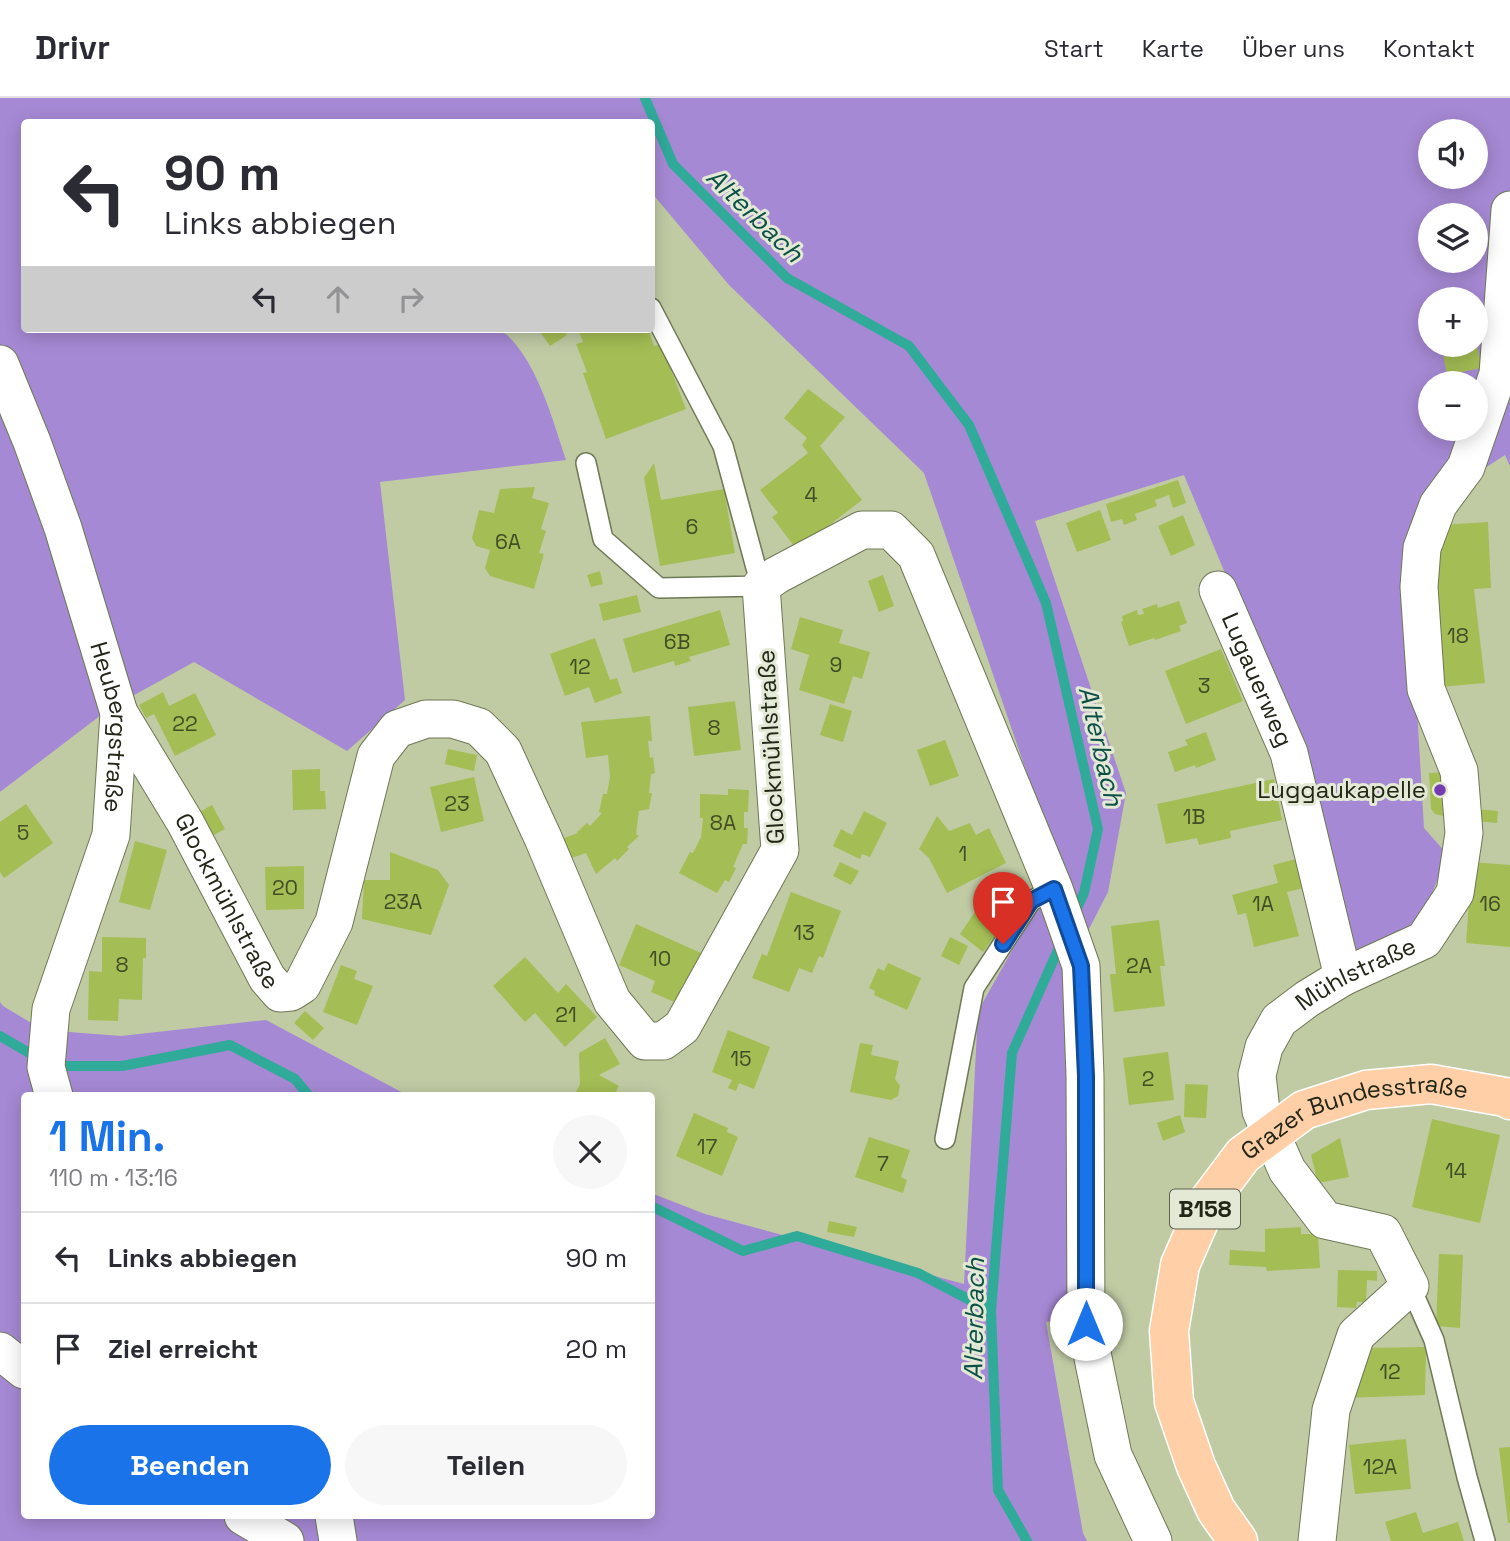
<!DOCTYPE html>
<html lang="de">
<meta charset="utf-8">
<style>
body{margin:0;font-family:"Space Grotesk",sans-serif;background:#f7f7f7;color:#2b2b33;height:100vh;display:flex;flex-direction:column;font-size:26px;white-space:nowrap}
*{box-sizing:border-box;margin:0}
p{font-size:23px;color:#7c7c81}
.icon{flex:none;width:38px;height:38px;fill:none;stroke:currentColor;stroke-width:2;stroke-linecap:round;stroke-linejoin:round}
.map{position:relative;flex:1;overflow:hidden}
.details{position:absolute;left:21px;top:994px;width:634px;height:427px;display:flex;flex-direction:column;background:#fff;border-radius:7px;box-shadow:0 4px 18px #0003}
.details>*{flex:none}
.banner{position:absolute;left:21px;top:21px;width:634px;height:214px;border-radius:7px;box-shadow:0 4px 18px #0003;background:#fff;color:#2b2b33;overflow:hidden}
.fabs{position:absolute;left:1418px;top:21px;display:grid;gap:14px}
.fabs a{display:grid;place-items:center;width:70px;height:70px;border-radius:50%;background:#fff;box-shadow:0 4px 18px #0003;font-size:35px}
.pin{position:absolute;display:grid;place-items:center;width:60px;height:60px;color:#fff;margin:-72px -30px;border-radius:50% 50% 50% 0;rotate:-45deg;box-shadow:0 0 7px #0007}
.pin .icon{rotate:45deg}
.me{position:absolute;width:77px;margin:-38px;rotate:0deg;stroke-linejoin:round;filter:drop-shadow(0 0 5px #0008)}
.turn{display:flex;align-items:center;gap:24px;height:147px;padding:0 28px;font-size:32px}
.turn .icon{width:91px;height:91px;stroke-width:2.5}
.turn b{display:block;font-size:49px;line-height:60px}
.lanes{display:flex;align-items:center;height:66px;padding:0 28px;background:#0003;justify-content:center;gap:35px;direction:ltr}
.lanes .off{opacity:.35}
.round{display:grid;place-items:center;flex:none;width:74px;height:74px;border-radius:37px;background:#f7f7f7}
.overview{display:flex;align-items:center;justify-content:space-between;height:119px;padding:0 28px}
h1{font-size:42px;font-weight:700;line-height:52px;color:#1a73e8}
.primary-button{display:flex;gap:14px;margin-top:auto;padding:14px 28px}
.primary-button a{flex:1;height:80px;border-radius:42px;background:#1a73e8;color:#fff;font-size:28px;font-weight:700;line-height:80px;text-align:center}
.primary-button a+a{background:#f7f7f7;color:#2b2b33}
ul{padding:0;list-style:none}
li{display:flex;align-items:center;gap:21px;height:91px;padding:0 28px;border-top:2px solid #e1e1e2}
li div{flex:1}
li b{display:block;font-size:26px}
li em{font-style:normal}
header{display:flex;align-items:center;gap:42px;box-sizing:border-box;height:98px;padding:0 35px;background:#fff;border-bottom:2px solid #e1e1e2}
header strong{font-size:33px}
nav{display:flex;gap:38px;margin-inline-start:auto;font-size:24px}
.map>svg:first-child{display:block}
.green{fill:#a689d4;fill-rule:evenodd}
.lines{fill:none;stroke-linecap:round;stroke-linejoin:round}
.stream{stroke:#30aa99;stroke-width:10}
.building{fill:#a4bd54}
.lane-casing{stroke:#6e7955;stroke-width:22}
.street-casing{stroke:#6e7955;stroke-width:39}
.primary-casing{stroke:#fff;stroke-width:41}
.lane{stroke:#fff;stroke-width:19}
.street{stroke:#fff;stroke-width:37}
.primary{stroke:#ffd0a7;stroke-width:38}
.route-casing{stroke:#114b97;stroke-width:18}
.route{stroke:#1a73e8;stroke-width:12}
.poi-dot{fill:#733cb3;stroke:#e3e9d5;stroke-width:2.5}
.labels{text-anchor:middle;stroke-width:6;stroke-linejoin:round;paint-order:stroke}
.number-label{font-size:21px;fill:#424c26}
.shield{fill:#e3e9d5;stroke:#5c6050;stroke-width:2}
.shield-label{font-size:23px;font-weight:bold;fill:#222617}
.street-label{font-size:24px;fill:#222617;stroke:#e3e9d5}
.poi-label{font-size:24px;fill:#222617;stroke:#e3e9d5;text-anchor:end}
.water-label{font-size:26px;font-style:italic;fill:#0b5047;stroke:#e3e9d5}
</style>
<header>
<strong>Drivr</strong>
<nav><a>Start</a><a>Karte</a><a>Über uns</a><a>Kontakt</a></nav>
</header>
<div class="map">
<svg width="1510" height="1443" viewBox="0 0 1510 1443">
<rect width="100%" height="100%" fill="#c0cba4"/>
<path class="green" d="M0,0H1510V368L1505,357L1422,411L1416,594L1424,730L1447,756L1421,825L1354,863L1298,650L1184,377L1035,423L1126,695L1108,794L1074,860L1077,1220L1046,1224L1083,1435L1087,1443H0V904L3,908L43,932L121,938L266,922L407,997L24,998V1418H651V1095L705,1116L964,1186L978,913L1059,769L924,375L729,187L651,94V24H24V231H492C497,233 503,234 507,237C538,266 553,323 566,362L380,384L405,602L347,653L194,564L109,611L0,694ZM1430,33H1475V79H1430ZM1430,117H1475V163H1430ZM1430,201H1475V247H1430ZM1430,285H1475V331H1430Z"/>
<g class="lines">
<g class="stream">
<path d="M645,0L673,66L787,180L909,248L969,327L1046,505L1098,731L1084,795L1074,816"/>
<path d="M0,938L31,956"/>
<path d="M62,968H122L230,947L295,981L309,998"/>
<path d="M651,1108L743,1153L797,1138L918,1175L991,1213"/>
<path d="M1027,1443L998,1392L991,1213L1012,955L1062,843"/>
</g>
</g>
<g class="building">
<path d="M538,231H563L567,237L550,248Z"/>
<path d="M578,231H610L611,233L617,231H648L654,248L661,246L686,311L606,341L583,275L587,274L576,246L583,244Z"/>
<path d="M1441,247H1477L1482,270L1447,277Z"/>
<path d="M808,291L845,319L820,348L862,402L797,452L772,419L778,415L760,392L808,355L802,347L807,340L784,320Z"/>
<path d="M654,365L661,402L724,391L735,455L660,468L644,380Z"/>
<path d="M1178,382L1186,405L1173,410L1169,397L1155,402L1157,408L1135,416L1137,422L1124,427L1122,421L1111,424L1106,406Z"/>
<path d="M535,389L532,400L549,405L541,431L546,433L539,455L544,456L534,491L490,478L485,470L490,452L476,448L472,440L479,412L494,415L500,391Z"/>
<path d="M1100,412L1111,442L1077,454L1066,425Z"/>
<path d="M1183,417L1195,447L1171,458L1158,428Z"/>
<path d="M1488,424L1491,490L1474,491L1485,585L1440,589L1430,464L1441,427Z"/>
<path d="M600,473L603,486L591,489L587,477Z"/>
<path d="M883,477L894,508L879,514L868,483Z"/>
<path d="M637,497L641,514L603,523L599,506Z"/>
<path d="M1179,503L1187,525L1179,528L1181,533L1155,542L1154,540L1129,548L1121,524L1123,523L1122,518L1137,512L1138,517L1144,516L1142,511L1157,506L1158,510Z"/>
<path d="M720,512L730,547L689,559L691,563L675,568L674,563L633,575L623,541Z"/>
<path d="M800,519L843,532L839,545L870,554L862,581L853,578L844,606L799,592L809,557L791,551Z"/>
<path d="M595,540L610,582L617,580L622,595L595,605L589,589L565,598L550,556Z"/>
<path d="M1221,551L1243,603L1186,626L1165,573Z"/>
<path d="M163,594L169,608L195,595L216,637L175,658L154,616L146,620L139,607Z"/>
<path d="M735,603L741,652L694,658L688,609Z"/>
<path d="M830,606L852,613L843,644L820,637Z"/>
<path d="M650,618L652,643H648L650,660L653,659L655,675L651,676L649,695H652L649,711L639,713L636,736L639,738L627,749L629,751L617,763L615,760L596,776L586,755L566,762L562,751L564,740L578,735L577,734L587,725L590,728L602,715L599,714L603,696H607L610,678L608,657L586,660L581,624Z"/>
<path d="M1206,634L1216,662L1196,670L1195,667L1175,674L1168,654L1188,647L1185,642Z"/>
<path d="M945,642L959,678L930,688L917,652Z"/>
<path d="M448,651L477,657L474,673L445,666Z"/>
<path d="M320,671V693H325L326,711L293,712L292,672Z"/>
<path d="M1450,674V715L1443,718L1435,716L1431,711L1429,675Z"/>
<path d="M474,679L484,723L441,734L430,689Z"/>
<path d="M1274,681L1282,722L1230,733L1231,740L1199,747L1197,740L1166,746L1157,706Z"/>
<path d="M728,691L749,692L748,714H744V730H748L747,746H743L733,769L736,770L729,784L725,782L717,795L679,775L690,754L693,755L701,739L703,720H700V696L728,697Z"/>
<path d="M26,706L53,745L4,780L0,774V724Z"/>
<path d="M212,707L225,731L210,739L196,716Z"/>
<path d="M1476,711L1498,713L1497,725L1475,723Z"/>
<path d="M864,713L887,725L870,759L862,756L860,761L833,748L841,731L852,737Z"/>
<path d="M937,718L949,733L970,725L976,737L989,730L1006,765L947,795L929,760L919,751Z"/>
<path d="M135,743L167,752L150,812L119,804Z"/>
<path d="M390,754L438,772L449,787L431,837L362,821L364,782H390Z"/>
<path d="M1296,761L1304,790L1287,794L1299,838L1254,849L1246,815L1238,817L1232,797L1278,785L1273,767Z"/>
<path d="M840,764L859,773L851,787L833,778Z"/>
<path d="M1472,764L1510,767V849L1466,845Z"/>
<path d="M304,768V811L266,812L265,769Z"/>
<path d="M791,794L841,813L823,860L819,858L812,875L799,870L789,894L752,880L762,856L767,858Z"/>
<path d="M1014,798L1017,812L1006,823L983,854L960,836L981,805L991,812Z"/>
<path d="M1159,822L1165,868H1160L1165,908L1114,914L1110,876H1116L1111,828Z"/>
<path d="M636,826L701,855L679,906L651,894L655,883L619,867Z"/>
<path d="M102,839L146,840V860H143L142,902L119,901L118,923L88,922L89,873L102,874Z"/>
<path d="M950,839L968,848L959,867L941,858Z"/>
<path d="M525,859L558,895L566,886L597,919L565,949L535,915L525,924L493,888Z"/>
<path d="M888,865L921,880L907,912L874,897L875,893L869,890L878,870L884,873Z"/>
<path d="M341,867L357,873L354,881L373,888L357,927L323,914Z"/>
<path d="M305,913L324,930L313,942L294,925Z"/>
<path d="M728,932L770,949L754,991L739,985L736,993L728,990L732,982L712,974Z"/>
<path d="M605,940L620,966L599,977L619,988L614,998H574L580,986L579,955Z"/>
<path d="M860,945L873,947L871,957L899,963L895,981L900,988L898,998L891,1002L850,994Z"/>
<path d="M1168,954L1174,1002L1129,1007L1123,960Z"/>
<path d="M1185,986L1208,987L1206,1020L1184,1019Z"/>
<path d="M694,1015L728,1030L727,1034L738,1039L722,1078L676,1058Z"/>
<path d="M1180,1017L1185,1034L1163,1043L1157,1025Z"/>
<path d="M1432,1021L1500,1037L1480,1125L1412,1109Z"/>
<path d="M869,1039L910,1052L901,1079L907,1082L903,1095L855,1079Z"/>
<path d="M1340,1040L1349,1079L1318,1085L1311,1057Z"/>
<path d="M829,1123L857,1129L854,1139L827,1134Z"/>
<path d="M1301,1129V1136H1318L1320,1170L1267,1173L1266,1169L1229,1167L1230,1152L1265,1154V1131Z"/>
<path d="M1439,1156L1463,1157L1460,1230L1436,1228Z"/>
<path d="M1338,1172L1377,1173V1183L1367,1182L1366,1204H1357L1356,1210L1337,1209Z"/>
<path d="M1426,1249L1425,1297L1347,1300L1363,1250Z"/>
<path d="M1406,1341L1411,1391L1355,1396L1349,1347Z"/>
<path d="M1510,1349V1425H1508L1499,1350Z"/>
<path d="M1416,1414L1423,1435L1458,1424L1464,1443H1391L1385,1424Z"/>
</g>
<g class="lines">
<g class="lane-casing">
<g id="lane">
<path d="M586,365L603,441L659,490L761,488L723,348L651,210"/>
<path d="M945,1041L974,890L1031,803L1054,791"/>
<path d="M1410,1188L1434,1242L1467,1379L1485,1443"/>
</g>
</g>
<g class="street-casing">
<g id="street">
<path id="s1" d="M0,266L32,344L63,430L119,615L111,737L51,911L46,969L54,998"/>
<path id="s2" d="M1218,492L1289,655L1343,879"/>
<path id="s3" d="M119,615L185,724L267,880L280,895L291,894L302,887L334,824L376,658L397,631L426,621H453L479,629L503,653L543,740L612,903L645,943H663L682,929L780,752L761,488L777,477L862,432H891L916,457L1054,791L1081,868L1085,978L1086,1226L1113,1357L1153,1443"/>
<path d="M0,1253L24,1272"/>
<path d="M243,1418L285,1443"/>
<path d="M334,1418L338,1443"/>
<path id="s4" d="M1317,1443L1331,1312L1356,1237L1410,1188L1383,1135L1325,1122L1287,1072L1261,1013L1257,977L1264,949L1279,922L1307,901L1343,879L1424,842L1455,795L1464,735L1459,673L1426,591L1419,489L1422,450L1438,407L1466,369L1498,276L1510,112"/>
</g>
</g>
<g class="primary-casing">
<g id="primary">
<path id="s5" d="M1238,1443L1216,1412L1196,1368L1174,1304L1169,1233L1180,1167L1207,1105L1243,1057L1304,1012L1366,992L1431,986L1505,999L1510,1002"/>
</g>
</g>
<use href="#lane" class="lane"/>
<use href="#street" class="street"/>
<use href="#primary" class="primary"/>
</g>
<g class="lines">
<g class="route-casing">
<path id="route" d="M1003,846L1031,803L1054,791L1081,868L1086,978V1226"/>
</g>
<use href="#route" class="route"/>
</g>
<circle class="poi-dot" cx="1440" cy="692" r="7"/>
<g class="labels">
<g class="number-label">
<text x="811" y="404">4</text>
<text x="692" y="436">6</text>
<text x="508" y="451">6A</text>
<text x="1458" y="545">18</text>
<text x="677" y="551">6B</text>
<text x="836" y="574">9</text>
<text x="580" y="576">12</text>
<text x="1204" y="595">3</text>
<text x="185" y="633">22</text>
<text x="714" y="637">8</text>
<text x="457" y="713">23</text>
<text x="1194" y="726">1B</text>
<text x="723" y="732">8A</text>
<text x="23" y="742">5</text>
<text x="963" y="763">1</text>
<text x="285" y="797">20</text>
<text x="403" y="811">23A</text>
<text x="1263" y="813">1A</text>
<text x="1490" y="813">16</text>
<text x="804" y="842">13</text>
<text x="660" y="868">10</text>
<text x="122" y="874">8</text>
<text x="1139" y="875">2A</text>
<text x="566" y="924">21</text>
<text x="741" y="968">15</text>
<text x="1148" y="988">2</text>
<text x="707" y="1056">17</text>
<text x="883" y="1073">7</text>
<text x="1456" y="1080">14</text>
<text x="1390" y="1281">12</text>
<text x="1380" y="1376">12A</text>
</g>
<rect class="shield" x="1170" y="1091.5" width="70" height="39" rx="5"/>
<g class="shield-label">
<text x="1205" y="1119">B158</text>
</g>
<g class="street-label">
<text dy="8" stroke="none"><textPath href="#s2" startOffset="98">Lugauerweg</textPath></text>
<text dy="8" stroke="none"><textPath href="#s1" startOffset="382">Heubergstraße</textPath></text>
<text transform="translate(771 649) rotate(-93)" y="8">Glockmühlstraße</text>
<text dy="8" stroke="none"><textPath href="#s3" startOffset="217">Glockmühlstraße</textPath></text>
<text dy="8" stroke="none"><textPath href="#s4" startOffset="716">Mühlstraße</textPath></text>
<text dy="8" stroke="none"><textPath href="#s5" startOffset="542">Grazer Bundesstraße</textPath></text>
</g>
<g class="poi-label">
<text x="1426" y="700">Luggaukapelle</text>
</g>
<g class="water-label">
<text transform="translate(755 117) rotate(44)" y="9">Alterbach</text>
<text transform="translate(1101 648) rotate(77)" y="9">Alterbach</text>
<text transform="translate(974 1221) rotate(-89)" y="9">Alterbach</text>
</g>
</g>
</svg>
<div class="fabs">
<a><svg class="icon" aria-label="sound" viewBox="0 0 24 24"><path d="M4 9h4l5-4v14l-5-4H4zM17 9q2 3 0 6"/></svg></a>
<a><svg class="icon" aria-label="layers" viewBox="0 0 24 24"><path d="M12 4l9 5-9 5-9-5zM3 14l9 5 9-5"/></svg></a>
<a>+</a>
<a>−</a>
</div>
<div class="pin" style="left:1003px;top:846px;background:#d93025"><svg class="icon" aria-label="arrive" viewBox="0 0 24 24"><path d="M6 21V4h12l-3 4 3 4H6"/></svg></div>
<svg class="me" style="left:1086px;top:1226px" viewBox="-20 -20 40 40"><circle r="19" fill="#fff"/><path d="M0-13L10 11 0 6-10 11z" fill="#1a73e8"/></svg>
<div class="banner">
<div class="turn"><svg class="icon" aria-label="left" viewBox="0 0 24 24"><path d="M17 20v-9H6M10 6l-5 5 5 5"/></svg><div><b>90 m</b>Links abbiegen</div></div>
<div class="lanes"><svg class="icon" aria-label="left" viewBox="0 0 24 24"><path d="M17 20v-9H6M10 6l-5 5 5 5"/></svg><svg class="icon off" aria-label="ahead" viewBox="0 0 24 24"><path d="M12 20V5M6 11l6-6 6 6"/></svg><svg class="icon off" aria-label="right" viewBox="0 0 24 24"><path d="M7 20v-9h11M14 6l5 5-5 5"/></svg></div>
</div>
<section class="details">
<div class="overview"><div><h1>1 Min.</h1><p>110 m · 13:16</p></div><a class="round"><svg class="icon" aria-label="close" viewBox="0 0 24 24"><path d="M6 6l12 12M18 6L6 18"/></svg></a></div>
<ul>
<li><svg class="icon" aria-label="left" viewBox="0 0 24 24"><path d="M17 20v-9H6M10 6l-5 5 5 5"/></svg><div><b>Links abbiegen</b></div><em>90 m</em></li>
<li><svg class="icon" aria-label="arrive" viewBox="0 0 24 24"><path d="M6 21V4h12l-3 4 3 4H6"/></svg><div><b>Ziel erreicht</b></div><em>20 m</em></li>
</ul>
<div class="primary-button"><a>Beenden</a><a>Teilen</a></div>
</section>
</div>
